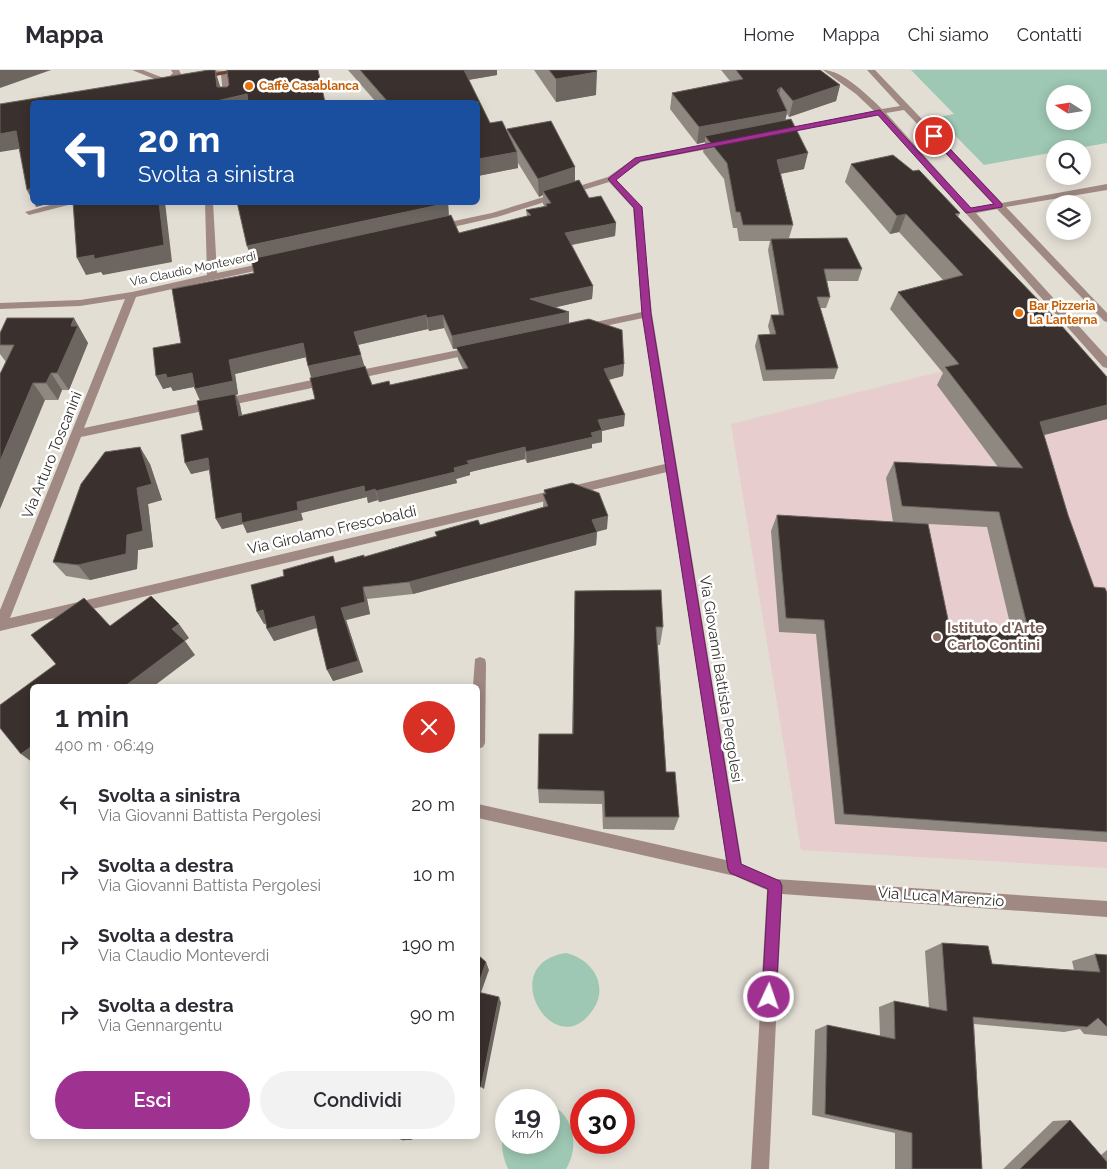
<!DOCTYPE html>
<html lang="it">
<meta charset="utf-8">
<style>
body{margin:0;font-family:Raleway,sans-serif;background:#f2f2f3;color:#2b2b33;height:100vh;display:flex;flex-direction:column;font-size:19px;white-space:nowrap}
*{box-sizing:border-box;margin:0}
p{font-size:16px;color:#7c7c81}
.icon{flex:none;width:28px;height:28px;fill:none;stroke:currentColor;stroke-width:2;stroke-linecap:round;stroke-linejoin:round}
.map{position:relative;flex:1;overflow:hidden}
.details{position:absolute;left:30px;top:614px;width:450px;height:455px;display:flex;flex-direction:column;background:#fff;border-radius:8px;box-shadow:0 2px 12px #0003}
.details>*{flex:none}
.guide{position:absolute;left:30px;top:30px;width:450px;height:105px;border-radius:8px;box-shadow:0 2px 12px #0003;background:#1a4fa0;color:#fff;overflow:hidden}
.needle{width:32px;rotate:282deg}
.tools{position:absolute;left:1046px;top:15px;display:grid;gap:10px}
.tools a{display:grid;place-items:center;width:45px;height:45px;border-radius:50%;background:#fff;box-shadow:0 2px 12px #0003;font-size:25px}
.speed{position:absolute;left:495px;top:1019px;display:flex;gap:10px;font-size:25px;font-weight:700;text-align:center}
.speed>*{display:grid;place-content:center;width:65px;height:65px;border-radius:50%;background:#fff;box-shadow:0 2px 12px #0003;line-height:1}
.speed small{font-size:12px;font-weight:400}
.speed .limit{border:8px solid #d22;background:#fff;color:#111}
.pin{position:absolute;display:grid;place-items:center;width:42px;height:42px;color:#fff;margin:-21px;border:2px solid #fff;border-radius:50%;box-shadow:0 1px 5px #0007}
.me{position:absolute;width:55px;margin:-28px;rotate:3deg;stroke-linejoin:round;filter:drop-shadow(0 0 4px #0008)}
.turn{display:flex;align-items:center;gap:18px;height:105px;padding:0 25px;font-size:22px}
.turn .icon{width:65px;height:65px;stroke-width:2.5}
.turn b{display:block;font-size:35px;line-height:42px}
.round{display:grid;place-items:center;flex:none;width:52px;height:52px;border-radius:26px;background:#f2f2f3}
.headline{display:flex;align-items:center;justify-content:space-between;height:85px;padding:0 25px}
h1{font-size:30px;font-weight:600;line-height:38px}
.cta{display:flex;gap:10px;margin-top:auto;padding:10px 25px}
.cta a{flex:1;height:58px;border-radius:30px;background:#9f3190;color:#fff;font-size:20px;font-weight:600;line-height:58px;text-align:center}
.cta a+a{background:#f2f2f3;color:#2b2b33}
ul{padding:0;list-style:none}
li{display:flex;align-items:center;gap:15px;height:70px;padding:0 25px}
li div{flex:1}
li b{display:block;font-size:19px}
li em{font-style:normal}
header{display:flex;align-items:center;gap:30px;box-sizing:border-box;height:70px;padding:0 25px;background:#fff;border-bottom:1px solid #e1e1e2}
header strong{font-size:24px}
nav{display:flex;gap:28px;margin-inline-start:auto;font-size:18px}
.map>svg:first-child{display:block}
.education{fill:#e8cdcf}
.green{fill:#9ec8b3;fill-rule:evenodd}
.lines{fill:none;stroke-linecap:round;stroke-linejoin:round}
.minor{fill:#9f8982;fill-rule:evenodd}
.major{fill:#684437;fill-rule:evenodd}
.wall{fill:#8e8881;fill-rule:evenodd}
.shaded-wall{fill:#6c6560}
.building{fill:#3a312e;stroke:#6c6560}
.route{fill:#9f3190;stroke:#67205e}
.food-dot{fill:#e8710a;stroke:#fff;stroke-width:2}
.education-dot{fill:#8d6e63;stroke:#fff;stroke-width:2}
.labels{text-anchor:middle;stroke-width:5;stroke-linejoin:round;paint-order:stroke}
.far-food-label{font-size:12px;font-weight:bold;fill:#c56008;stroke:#fff;text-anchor:start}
.far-street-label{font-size:12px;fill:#31302c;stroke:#fff}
.street-label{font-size:15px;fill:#31302c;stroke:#fff}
.education-label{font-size:15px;font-weight:bold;fill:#785e54;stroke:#fff;text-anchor:start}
</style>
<header>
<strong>Mappa</strong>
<nav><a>Home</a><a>Mappa</a><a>Chi siamo</a><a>Contatti</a></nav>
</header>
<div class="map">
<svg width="1107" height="1099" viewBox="0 0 1107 1099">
<rect width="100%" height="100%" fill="#e2ded4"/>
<path class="education" d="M1063,271L1107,320V798L801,780L731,354Z"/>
<g class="green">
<path d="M911,0H1107V73L1073,79H1055V82L984,95L937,47L954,44ZM1055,24H1082V51H1055Z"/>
<path d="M566,883C593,889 610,917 592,941C554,995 494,894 566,883Z"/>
<path d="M549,1034C574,1044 580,1077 566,1099H508C501,1083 500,1070 506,1054V1072H549Z"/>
</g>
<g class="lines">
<g class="minor">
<path d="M132,0H143L166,9L173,3L171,0H179L181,4L167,14Z"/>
<path d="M203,0L228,1L232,32H224L221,5Z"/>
<path d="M823,0C843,0 868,26 882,39L900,36L867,0H875L1002,133L1107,114V120L1006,137L1107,243V252L1104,251L997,139L976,143L1107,287V298L1103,297L878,45L776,64L775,62L779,60L874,41L856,24ZM904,40L993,134L971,138L886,43Z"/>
<path d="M720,72L724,74L723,76L641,92L616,109L641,137L652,244L742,794L775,809L1107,831V847L782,824L769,1099H751L767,820L735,806L478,748V734L726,790L667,402L0,561V540L125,229L80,236L0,239V233L80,230L132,222L207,205L205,132H213L217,203L269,192L274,195L269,198L136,227L84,358L326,307L331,311L326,315L81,367L10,548L665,394L643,248L586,260L581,257L586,254L642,242L633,138L609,112L497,147L440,160L435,157L440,154L492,143L608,107L635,88Z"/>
<path d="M61,132H80L29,145L25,142Z"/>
<path d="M473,277L478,281L477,283L351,310L346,306L351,302Z"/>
<path d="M480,587L485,589L486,593L485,673L483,677L478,679V616H473L475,589Z"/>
</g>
<path class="major" d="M229,0H247L200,9L196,7Z"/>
</g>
<g class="wall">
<path d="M348,0H497V5L468,10L490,53L507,61V59L575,97V111L589,128L616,153L615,166L572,175L593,216L592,229L555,237L569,242V254L624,294L623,306L609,310L624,356L602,361V372L592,374V378L527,393L525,389L470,402V405L456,409L457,413L379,432L378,430L368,433L367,427L301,443L303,450L247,463L243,454L222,459L216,449L209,400L191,404L203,360L200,331L194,317L173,321L171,317L163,319L181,273L254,203L252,189L448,133L449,146L459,163L527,146L526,140L545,137L543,134V125L539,127L518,93V98L478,106V32H376ZM444,258L453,279H457L458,289L463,299L390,315H372L364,296L358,275L428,259L429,261ZM306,287L311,308L315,329L242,345L240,335L236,325L238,324L235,304Z"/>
<path d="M534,0H596V25L556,32Z"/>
<path d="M721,0H820L840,15L836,31L789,47L787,44L785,51L804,99L781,104L793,155L789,168L862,199L858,211H827L830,227L826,238H820L838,298L834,309L763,311L755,276L758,265L770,264L768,256L771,245H779L768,180L770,171H739L737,158H733L724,109L703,82L705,72L697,74L670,39L672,23L730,11Z"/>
<path d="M851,94L960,143L958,147L1107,349L1044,365L1068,445L1094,517L1107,523V772L835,754L816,564L779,562L771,461L777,445L893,452L886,408L894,392L998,397L937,315L943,303L890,239L898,222L943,210L899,162L890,164L845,112ZM928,454L987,457L1012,562L950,559Z"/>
<path d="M0,263L84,266V267L88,273L69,320H62L58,330H45L6,292L0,284Z"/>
<path d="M150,394L162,430L148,434L153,477L138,480L137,499L90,510L66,506L53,492Z"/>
<path d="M544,420L607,459L597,462L596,475L413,524L367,529L370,544L346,550L363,602L333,611L317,558L274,571L267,559L266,553L264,554L284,506L336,492L364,487L436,466L435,462L480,455L543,437Z"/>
<path d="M575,521L663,557L660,575H658L666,702L679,747L674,760L603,759L602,734L539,733L538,719L572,664Z"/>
<path d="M942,873L992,894L1074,900L1072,891L1095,884L1107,885V966L1084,964L1080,959L1064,962L974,954L982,1099H895V1063L812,1045L815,960L827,955L880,966L879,937L894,931L929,938L925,881Z"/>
<path d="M1070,1050L1101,1085L1107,1080V1099H1003L1053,1051Z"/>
</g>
<g class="shaded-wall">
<path d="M0,0H51L0,18Z"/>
<path d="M215,0L220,16L222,30L247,24L250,32H212L217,17Z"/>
<path d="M461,0H497V5L462,11Z"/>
<path d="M597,2L596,25L556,32V9Z"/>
<path d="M840,15L836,31L789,47L793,31Z"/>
<path d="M781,17L777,33V20Z"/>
<path d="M787,41L784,57L705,66V72L697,74L699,57Z"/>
<path d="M16,61L25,78L0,82V64Z"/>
<path d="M517,82L518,98L478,106V89Z"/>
<path d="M808,83L804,99L774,105L777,90Z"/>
<path d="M575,97V115L543,121V125L539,127L538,109Z"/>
<path d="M32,118V130L27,120Z"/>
<path d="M34,132H45L44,135L36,137Z"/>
<path d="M159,132H165L172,192L103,205L101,202L86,205L77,188Z"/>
<path d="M448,133L449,150L253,193L247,176Z"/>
<path d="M906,144L899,162L890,164L897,146Z"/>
<path d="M616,153L615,166L565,176V163Z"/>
<path d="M593,216L592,229L531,243L530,229Z"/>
<path d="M569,242V255L453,279L452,266Z"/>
<path d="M426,245L428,259L357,275L354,262Z"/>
<path d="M443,245L444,258L429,261L427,248Z"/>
<path d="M74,248L88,273L69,320L57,303L71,256Z"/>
<path d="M303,273L307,287L235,304L238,324L236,325L240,335L244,357L201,332L195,319L229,290Z"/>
<path d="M361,285L365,298L312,309L308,296Z"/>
<path d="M624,294L623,306L603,311L604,299Z"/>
<path d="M51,303L62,320L58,330L46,313Z"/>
<path d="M192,303L198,316L173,321L171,317L163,319L156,306L166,304Z"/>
<path d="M33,313L45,330L0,439V391Z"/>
<path d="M1107,335V349L1028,369L1040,352Z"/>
<path d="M625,345L624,356L602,361V372L592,374V378L527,393L526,382L598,350Z"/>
<path d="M140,377L150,394L162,430L148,434L153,477L138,480L137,499L90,510L78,495L127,465L137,418Z"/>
<path d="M525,377V389L470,402V405L456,409L457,413L379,432L376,421L454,398L467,391Z"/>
<path d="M208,388L213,399L191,404L185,393Z"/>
<path d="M364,416L375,419L378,430L368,433L367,427L301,443L303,450L247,463L243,454L222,459L216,449L297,432Z"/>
<path d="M608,446L607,459L591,463L592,450Z"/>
<path d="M597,462L596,475L413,524L409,512Z"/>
<path d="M363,517L367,529L370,544L346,550L363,602L333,611L327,600L341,538Z"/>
<path d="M263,540L270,552L264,554L257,542Z"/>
<path d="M314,546L319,557L274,571L267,559Z"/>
<path d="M179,554L189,568L185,571L195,585L154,616H125L172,559Z"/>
<path d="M32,676V692L21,684Z"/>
<path d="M486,892L489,900L479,928L478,925V916Z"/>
<path d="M499,927L501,933L484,1019L481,1017Z"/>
<path d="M412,1066H418L411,1070H404Z"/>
</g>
<g class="building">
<path d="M209,0H215L217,17H227L229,15L227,0H318L325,32H248L247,24L212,32H32V118L27,120L16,61L0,64V34Z"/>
<path d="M360,0H464L490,53L502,51L517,82L478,89V32H388Z"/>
<path d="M549,0H596L597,2L556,9Z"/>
<path d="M736,0H820L840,15L793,31L781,17L777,20L787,41L699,57L672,23L743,9Z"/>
<path d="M791,49L808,83L777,90L793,155H743L740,142H736L727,93L705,66Z"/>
<path d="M551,51L575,97L538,109L507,59Z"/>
<path d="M893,85L913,101L919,100L960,143L955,144L1045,237L1107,307V335L1040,352L1068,445L1094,517L1105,518L1107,523V762L844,744L824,550L786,548L777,445L928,454L950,559L1029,563L999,442L902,436L894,392L1023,398L945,297L959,294L898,222L963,205L906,144L897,146L851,94Z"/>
<path d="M579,110L589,128L601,126L616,153L565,163L593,216L530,229L569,242L452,266L443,245L427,248L426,245L354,262L361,285L308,296L303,273L229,290L233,311L195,319L192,303L167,308L166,304L156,306L153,278L181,273L172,219L254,203L251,189L451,145L459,163L531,145L526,140L547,136L546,134L551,133L543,121Z"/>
<path d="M73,132H159L164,175L94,189V185L77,188Z"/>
<path d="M237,132H447L448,133L247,176Z"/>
<path d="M847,168L862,199H824L830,227H817L838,298L766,300L758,265L776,264L771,245H784L771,169Z"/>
<path d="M7,248H74L71,256H78L57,303H51L46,313H33L0,391V304L14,275H0V263Z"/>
<path d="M589,249L622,260L624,294L604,299L625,345L598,350L602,360L591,363L593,367L526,382L525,377L467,391L469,394L454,398L455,402L376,421L375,419L365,422L364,416L297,432L298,440L242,453L241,443L216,449L208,388L185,393L181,365L203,360L197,331L235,324L239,346L315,329L310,308L365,296L372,315L389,311L390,315L468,298L456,277Z"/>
<path d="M140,377L152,414L137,418L143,461L127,465L126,484L78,495L53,492L81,414L105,382Z"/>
<path d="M572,413L599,423L608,446L592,450L597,462L409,512L363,517L365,532L341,538L358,591L327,600L314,546L267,559L263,540L257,542L251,515L284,506L283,500L333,486L335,493L364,485V487L437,466L435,462L478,450L480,455L548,436L543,424H546L544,420Z"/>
<path d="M661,520L663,557H656L666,702H675L679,747H605L604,721L538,719L539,664H573L575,521Z"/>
<path d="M151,526L179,554L172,559L185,571L125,616H32V676L21,684L0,658V635L56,594L31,565L84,528L110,556Z"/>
<path d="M942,873L988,876L992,894L1055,899L1100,902L1095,884L1107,885V957L1098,948L1087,957L973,947L982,1099H912V1063L825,1044L827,955L895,969L894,931L947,941Z"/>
<path d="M478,885L486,892L478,916Z"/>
<path d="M478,922L499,927L481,1017L478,1016Z"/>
<path d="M1070,1050L1107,1092V1099H1020Z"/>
<path d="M391,1066H412L404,1070Z"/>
</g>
<path class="route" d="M880,40L971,138L994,134L931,67V64H936L1002,134V137L966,143L878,45L640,91L616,110L642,137L651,244L741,794L780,811L782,816L776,927L774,932L769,934L764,932L762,927L768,819L730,803L728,799L642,244L634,138L608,109L635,88Z"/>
<g class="food-dot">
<circle cx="249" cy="16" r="5"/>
<circle cx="1019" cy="243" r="5"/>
</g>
<circle class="education-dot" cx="937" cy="567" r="5"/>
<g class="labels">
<g class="far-food-label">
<text x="259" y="20">Caffè Casablanca</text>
<text x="1029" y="240">Bar Pizzeria<tspan x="1029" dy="14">La Lanterna</tspan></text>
</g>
<g class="far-street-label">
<text transform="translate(193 199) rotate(-12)" y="4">Via Claudio Monteverdi</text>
</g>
<g class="street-label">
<text transform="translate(52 385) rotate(-68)" y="5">Via Arturo Toscanini</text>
<text transform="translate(332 460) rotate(-13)" y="5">Via Girolamo Frescobaldi</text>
<text transform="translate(721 609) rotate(81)" y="5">Via Giovanni Battista Pergolesi</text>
<text transform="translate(941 827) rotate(4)" y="5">Via Luca Marenzio</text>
</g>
<g class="education-label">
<text x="947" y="563">Istituto d'Arte<tspan x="947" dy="17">Carlo Contini</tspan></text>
</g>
</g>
</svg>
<div class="tools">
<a><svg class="needle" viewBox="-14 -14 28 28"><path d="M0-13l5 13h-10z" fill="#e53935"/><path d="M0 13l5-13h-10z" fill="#7c7c81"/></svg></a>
<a><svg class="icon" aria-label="search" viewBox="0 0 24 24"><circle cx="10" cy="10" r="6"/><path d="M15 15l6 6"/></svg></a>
<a><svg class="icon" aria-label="layers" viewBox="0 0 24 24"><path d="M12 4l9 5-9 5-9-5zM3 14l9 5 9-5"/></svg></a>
</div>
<div class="speed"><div>19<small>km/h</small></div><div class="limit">30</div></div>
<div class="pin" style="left:934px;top:66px;background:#d93025"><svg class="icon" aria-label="arrive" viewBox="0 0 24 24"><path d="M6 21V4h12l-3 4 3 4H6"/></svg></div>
<svg class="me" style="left:769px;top:927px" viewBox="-20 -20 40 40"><circle r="17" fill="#9f3190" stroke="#fff" stroke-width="3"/><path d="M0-11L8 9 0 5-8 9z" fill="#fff"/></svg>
<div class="guide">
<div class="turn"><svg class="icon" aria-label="left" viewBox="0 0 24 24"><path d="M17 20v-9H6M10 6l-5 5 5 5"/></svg><div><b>20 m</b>Svolta a sinistra</div></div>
</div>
<section class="details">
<div class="headline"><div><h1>1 min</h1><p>400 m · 06:49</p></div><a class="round" style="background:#d93025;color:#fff"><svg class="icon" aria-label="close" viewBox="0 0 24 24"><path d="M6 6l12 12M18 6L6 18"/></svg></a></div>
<ul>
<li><svg class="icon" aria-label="left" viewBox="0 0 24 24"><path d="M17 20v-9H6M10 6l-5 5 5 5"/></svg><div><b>Svolta a sinistra</b><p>Via Giovanni Battista Pergolesi</p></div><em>20 m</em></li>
<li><svg class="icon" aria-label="right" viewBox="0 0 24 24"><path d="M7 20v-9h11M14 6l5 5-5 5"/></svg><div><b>Svolta a destra</b><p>Via Giovanni Battista Pergolesi</p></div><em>10 m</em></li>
<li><svg class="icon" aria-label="right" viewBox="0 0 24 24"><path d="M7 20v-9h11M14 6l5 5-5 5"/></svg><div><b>Svolta a destra</b><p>Via Claudio Monteverdi</p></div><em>190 m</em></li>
<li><svg class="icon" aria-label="right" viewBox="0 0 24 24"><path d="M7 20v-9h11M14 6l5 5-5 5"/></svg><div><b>Svolta a destra</b><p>Via Gennargentu</p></div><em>90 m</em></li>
</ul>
<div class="cta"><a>Esci</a><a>Condividi</a></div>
</section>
</div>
